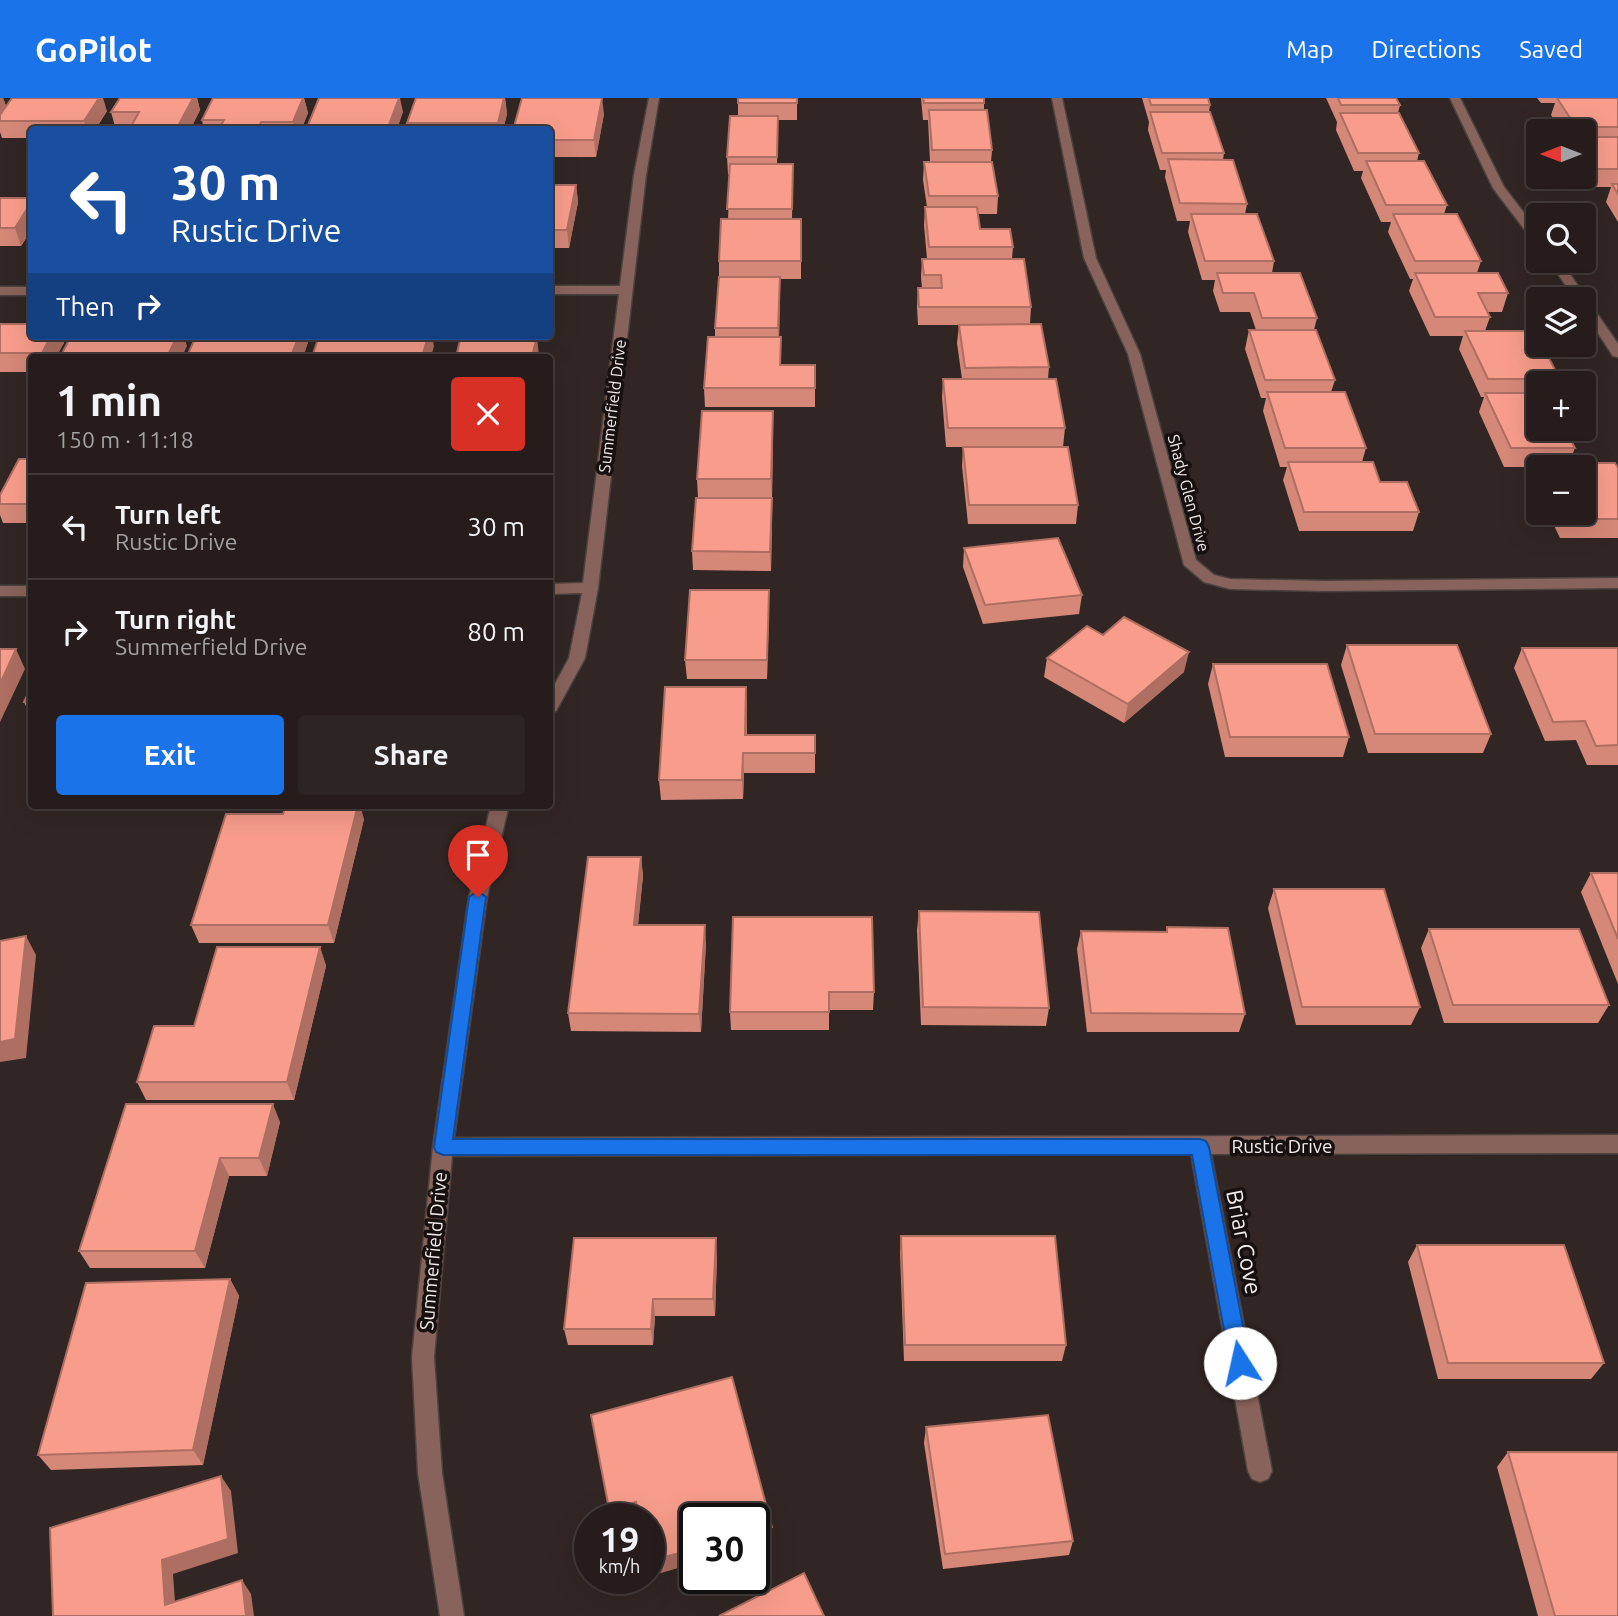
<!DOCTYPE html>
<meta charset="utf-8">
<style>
body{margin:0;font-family:Ubuntu,sans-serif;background:#2d2524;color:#f1f3f6;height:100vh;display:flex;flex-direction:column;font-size:26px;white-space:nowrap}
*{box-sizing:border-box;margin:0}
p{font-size:23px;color:#a3a1a3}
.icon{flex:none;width:38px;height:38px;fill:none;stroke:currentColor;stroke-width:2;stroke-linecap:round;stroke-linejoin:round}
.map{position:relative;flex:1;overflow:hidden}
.panel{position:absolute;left:28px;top:256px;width:525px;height:455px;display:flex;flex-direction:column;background:#251c1b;border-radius:7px;box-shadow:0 7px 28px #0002,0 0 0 2px #423a3a}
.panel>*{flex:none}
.hud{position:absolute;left:28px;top:28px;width:525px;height:214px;border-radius:7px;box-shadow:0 7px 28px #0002,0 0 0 2px #423a3a;background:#1a4fa0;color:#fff;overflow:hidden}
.needle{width:46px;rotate:270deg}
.controls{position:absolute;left:1526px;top:21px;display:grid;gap:14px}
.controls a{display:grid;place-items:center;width:70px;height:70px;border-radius:7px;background:#251c1b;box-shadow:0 7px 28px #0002,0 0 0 2px #423a3a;font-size:35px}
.speed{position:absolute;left:574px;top:1405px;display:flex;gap:14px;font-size:35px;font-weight:700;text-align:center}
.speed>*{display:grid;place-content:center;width:91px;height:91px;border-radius:50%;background:#251c1b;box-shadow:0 7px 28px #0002,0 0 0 2px #423a3a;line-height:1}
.speed small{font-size:18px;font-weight:400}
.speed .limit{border:4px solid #111;border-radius:10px;background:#fff;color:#111}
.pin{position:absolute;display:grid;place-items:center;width:60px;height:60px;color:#fff;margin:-72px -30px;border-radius:50% 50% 50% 0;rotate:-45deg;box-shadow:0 0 7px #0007}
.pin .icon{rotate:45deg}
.me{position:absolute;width:77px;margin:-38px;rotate:350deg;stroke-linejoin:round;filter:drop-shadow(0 0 5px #0008)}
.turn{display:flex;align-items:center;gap:24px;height:147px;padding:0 28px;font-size:32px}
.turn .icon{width:91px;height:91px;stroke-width:2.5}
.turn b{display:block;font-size:49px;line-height:60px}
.then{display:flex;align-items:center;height:66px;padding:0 28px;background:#0003;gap:14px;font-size:26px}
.round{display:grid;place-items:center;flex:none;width:74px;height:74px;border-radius:7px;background:#2d2524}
.overview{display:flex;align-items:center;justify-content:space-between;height:119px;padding:0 28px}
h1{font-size:42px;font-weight:700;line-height:52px}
.action{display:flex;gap:14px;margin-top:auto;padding:14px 28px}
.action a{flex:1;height:80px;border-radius:7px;background:#1a73e8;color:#fff;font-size:28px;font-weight:700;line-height:80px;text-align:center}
.action a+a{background:#2d2524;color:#f1f3f6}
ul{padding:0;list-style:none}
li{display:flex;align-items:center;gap:21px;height:105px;padding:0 28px;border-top:2px solid #423a3a}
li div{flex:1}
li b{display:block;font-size:26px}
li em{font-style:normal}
header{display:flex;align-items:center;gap:42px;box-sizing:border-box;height:98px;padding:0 35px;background:#1a73e8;color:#fff}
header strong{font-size:33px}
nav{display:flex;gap:38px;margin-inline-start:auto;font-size:24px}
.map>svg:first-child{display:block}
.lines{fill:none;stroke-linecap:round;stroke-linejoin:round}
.street-casing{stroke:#4c4240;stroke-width:3}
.street{fill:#88635b;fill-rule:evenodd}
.wall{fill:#d58778}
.shaded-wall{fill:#ae6e61}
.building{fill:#f89d8b;stroke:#ae6e61;stroke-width:2}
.route{fill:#1a73e8;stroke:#114b97;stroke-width:2}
.labels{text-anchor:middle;stroke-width:7;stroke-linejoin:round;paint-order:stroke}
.far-street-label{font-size:16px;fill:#f2ebe9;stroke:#161110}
.street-label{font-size:19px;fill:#f2ebe9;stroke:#161110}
.near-street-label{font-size:23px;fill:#f2ebe9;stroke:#161110}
</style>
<header>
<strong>GoPilot</strong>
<nav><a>Map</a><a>Directions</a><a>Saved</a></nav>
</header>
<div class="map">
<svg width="1618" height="1518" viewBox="0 0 1618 1518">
<rect width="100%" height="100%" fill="#312624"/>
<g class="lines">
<g class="street-casing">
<g id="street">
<path d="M649,0H659L646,77L598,490L585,560L556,613L550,615V595L569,560L582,495L550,496V486L583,485L619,196H550V188H620L634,77Z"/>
<path d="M1052,0H1062L1096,160L1140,256L1196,462L1214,477L1230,481L1325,483L1618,480V490L1325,493L1230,491L1204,484L1184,467L1128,256L1084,160Z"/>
<path d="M1450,0H1460L1504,89L1538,133V144H1534L1493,90Z"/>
<path d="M1549,163H1561L1618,246V259L1613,258L1584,214V201H1575Z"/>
<rect x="0" y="189" width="32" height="8"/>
<rect x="0" y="488" width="32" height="10"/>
<path d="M491,707H509L487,799L454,1040L1618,1037V1055L1211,1056L1272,1373L1268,1381L1260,1384L1252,1381L1248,1373L1191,1056L452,1058L434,1259L442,1375L464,1518H440L418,1375L412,1259L433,1049L469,799Z"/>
</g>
</g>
<use href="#street" class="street"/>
</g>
<g class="wall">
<path d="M0,0H3L6,8L107,13L95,32H32V40H2L0,34Z"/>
<path d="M120,0H197L200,12L190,32H116L111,14Z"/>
<path d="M213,0H304L308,15L301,32H204L202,22Z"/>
<path d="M505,0L507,16L503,32H408L407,25Z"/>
<path d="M738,0H797V22H778L777,66H793L792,121H801V181H780L779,239L781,267H815V309H705L704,290L715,239V230L719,179V163L728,121L730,76H728L727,59L738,18Z"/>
<path d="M921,0H984V12L992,52L991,64L998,98L997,116H978L980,131L1013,149L1012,161L1031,209L1030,226L1049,269L1048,281L1065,330L1063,349L1078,407L1076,426H968L962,368L963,349H946L942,299L943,281H962L957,245L959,227H918L917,209L918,190H922L921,179L922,161H927L924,127L925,109H927L923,82L924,64H930L928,22H923Z"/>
<path d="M1142,0H1208L1210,7L1209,14L1224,55L1223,62L1247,106L1245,116L1274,163L1272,175L1317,220L1314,232L1335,282L1331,294L1366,350L1362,364L1380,384L1419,414L1413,433H1299L1283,382L1287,369H1280L1263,313L1266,300H1261L1245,251L1249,232H1256L1250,214H1220L1213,193L1215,182H1202L1188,134L1190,123H1177L1165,79L1166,72H1160L1148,32L1149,24Z"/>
<path d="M1326,0H1396L1400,7L1398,15L1419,55L1417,63L1447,107L1444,116L1481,163L1477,175L1508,195L1502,214H1487L1490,219L1485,233L1560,281L1558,285H1538V331H1584V308L1589,319L1582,338H1569L1575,350L1569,365L1618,370V440H1560L1548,415H1584V369H1504L1479,314L1484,299H1481L1459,251L1463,238H1430L1409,193L1413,181H1410L1388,134L1391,124H1381L1361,80L1363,73H1354L1336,32L1337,24Z"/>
<path d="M1537,0H1618V124L1606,104L1611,89H1587L1581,79H1584V33H1562L1551,17L1555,5H1541Z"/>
<path d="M604,16L596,59H550V32Z"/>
<path d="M550,87H576L578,104L569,150H550Z"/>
<path d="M0,100H32V131L21,148H0Z"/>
<path d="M0,226L32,238H62L64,245L56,259H32V274H0Z"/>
<path d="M196,238H307L308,244L303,259H187Z"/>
<path d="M773,332L772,400H698L697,381Z"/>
<path d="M32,361V425H3L0,417V397Z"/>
<path d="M1538,370V394L1533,384Z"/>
<path d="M772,419L771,473L693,472L692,453Z"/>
<path d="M964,450L1082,497L1079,516L983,526L963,469Z"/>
<path d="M769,511L767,581H687L685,562Z"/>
<path d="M1103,537L1184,574L1124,625L1044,579L1047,560Z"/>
<path d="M1347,547L1491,636L1483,655H1368L1341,567Z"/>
<path d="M1522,550H1618V667H1587L1576,642L1545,643L1514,570Z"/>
<path d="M1213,566L1349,639L1343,659H1225L1208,586Z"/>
<path d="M32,587V620L24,604Z"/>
<path d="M746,589L747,637H815V675H744L743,701L661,702L659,682Z"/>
<path d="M283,716L364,721L334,845H199L191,827Z"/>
<path d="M641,759L643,778L638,827L706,845L701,934L571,933L568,915Z"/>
<path d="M1591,775H1618V886L1581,794Z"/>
<path d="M1274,791L1420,909L1411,927H1296L1268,810Z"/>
<path d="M919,813L1049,910L1046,928L921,927L917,832Z"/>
<path d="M733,819L874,894L873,912H829V932H731L730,914Z"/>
<path d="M1167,829L1245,916L1239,934H1087L1077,851L1081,833L1166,834Z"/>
<path d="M1429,831L1609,907L1598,925H1444L1421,850Z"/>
<path d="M320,849L326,868L294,1002H146L137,984Z"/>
<path d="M126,1006L280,1024L267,1078H229L205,1170H90L79,1153Z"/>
<path d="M901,1138L1066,1247L1062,1263H904L900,1155Z"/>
<path d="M1417,1147L1604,1265L1591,1281H1438L1408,1164Z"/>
<path d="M717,1158L715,1218H655L653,1247H568L564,1231Z"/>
<path d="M230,1181L239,1198L203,1367L51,1372L38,1357Z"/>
<path d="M926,1329L1073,1443L1069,1457L943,1471L924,1345Z"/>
<path d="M1508,1354L1618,1518H1538L1497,1369Z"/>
</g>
<g class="shaded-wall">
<path d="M0,0H3L8,13L0,23Z"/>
<path d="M99,0H103L107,13L95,32H87L84,23Z"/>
<path d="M193,0H197L200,12L190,32H176Z"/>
<path d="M303,0H304L308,15L301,32H294L293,24Z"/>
<path d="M399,0H400L403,14L397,32H387Z"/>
<path d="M505,0L507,16L503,32H499L498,25Z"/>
<path d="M602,0L604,16L596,59L594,42Z"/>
<path d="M261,24L263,32H260L259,29Z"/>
<path d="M576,87L578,104L569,150L567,132Z"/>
<path d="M32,103V131L21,148L15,130Z"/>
<path d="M780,179V197L779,249L778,230Z"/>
<path d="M51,238H62L64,245L56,259H43L42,255Z"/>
<path d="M177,238H184L187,248L182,259H167Z"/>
<path d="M299,238H307L308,244L303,259H292Z"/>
<path d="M428,238H432L434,248L431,259H422Z"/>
<path d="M537,238L539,259H532Z"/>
<path d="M773,313V332L772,400L771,381Z"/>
<path d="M772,400V419L771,473L770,454Z"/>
<path d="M769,492V511L767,581V562Z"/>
<path d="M16,551L25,571L0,624V586Z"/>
<path d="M1189,554L1184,574L1124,625L1128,606Z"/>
<path d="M746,589L747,608L746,656L745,637Z"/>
<path d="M743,655L744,675L743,701L742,682Z"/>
<path d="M358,707H360L364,721L334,845L328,827Z"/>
<path d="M641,759L643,778L636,845L634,827Z"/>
<path d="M705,827L706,845L701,934L699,916Z"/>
<path d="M26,838L36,857L26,960L0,964V944Z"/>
<path d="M320,849L326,868L294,1002L287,984Z"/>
<path d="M273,1006L280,1024L267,1078L259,1060Z"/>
<path d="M220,1060L229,1078L205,1170L195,1153Z"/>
<path d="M716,1140L717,1158L715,1218L713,1201Z"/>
<path d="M230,1181L239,1198L203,1367L193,1352Z"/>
<path d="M653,1201L655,1218L653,1247L651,1231Z"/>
<path d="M221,1378L231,1393L238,1455L173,1476L176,1518L165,1507L162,1462Z"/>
<path d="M636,1404L639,1419L630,1421H612L609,1411Z"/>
<path d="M772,1429V1443L754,1448V1434Z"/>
<path d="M695,1451V1465L651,1478L649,1463Z"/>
<path d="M242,1482L251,1496L254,1518H246Z"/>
</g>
<g class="building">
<path d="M12,0H99L84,23H0V17Z"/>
<path d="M120,0H193L176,32H129L139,14H111Z"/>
<path d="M213,0H303L293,24H261L259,29H220L224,22H202Z"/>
<path d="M319,0H399L387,32H306Z"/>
<path d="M416,0H504L498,25H407Z"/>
<path d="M522,0H602L594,42H550V32H513Z"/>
<rect x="738" y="0" width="59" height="5"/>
<path d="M923,0H984V5H924Z"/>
<path d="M1149,0H1208L1210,7H1151Z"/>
<path d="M1338,0H1396L1400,7H1341Z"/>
<path d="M1557,0H1618V29H1576Z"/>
<path d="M929,12H987L992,52H932Z"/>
<path d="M1150,14H1210L1224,55H1162Z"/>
<path d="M1340,15H1399L1419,55H1358Z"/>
<path d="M730,18H778L777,59H727Z"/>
<path d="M1584,39H1618V71H1593L1584,56Z"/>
<path d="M1168,61L1233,62L1247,106L1180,105Z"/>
<path d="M1366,63H1424L1447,107H1386Z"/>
<path d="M924,64H992L998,98H929Z"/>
<path d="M730,66H793L792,111H727Z"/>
<path d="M1612,86H1618V96Z"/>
<path d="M550,87H576L567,132H550Z"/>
<path d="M0,100H32V103L15,130H0Z"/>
<path d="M925,109H977L980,131H1010L1013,149H929Z"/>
<path d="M1191,116H1257L1274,163H1205Z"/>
<path d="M1393,116H1457L1481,163H1415Z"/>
<path d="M721,121H801V163H719Z"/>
<path d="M922,161H1024L1031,209H919L918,190H942L941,177H924Z"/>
<path d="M1217,175H1300L1317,220H1262L1254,195H1223Z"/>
<path d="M1415,175H1498L1508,195H1478L1490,219H1435Z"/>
<path d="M719,179H780L778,230H715Z"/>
<path d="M0,226H32V238H51L42,255H0Z"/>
<path d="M1041,226L1049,269L965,270L959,227Z"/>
<path d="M1249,232H1316L1335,282H1265Z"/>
<path d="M1465,233H1534L1538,240V247H1542L1560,281H1488Z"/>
<path d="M71,238H177L167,259H60Z"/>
<path d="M196,238H299L291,258H187Z"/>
<path d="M319,238H428L422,259H312Z"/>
<path d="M461,238H537L532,259H456Z"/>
<path d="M708,239H781L780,267H815V290H704Z"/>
<path d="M943,281H1056L1065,330H948Z"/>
<path d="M1267,294H1345L1366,350H1285Z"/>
<path d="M1485,295H1538V331H1565L1575,350H1511Z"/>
<path d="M1584,308L1589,319H1584Z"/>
<path d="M702,313H773L771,381H697Z"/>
<path d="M963,349H1068L1078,407H969Z"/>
<path d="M19,361H32V406H0V397Z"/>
<path d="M1288,364H1373L1380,384H1407L1419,414H1304Z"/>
<path d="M1540,365H1615L1618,370V421H1568L1565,415H1584V369H1543Z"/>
<path d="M696,400H772L770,454L692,453Z"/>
<path d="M1058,440L1082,497L985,507L964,450Z"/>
<path d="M690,492H769L767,562H685Z"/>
<path d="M1124,519L1189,554L1128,606L1047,560L1087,528L1103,537Z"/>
<path d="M1347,547H1457L1491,636H1375Z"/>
<path d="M1522,550H1618V647L1596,648L1585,623L1553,624Z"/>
<path d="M0,551H16L0,586Z"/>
<path d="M1213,566H1327L1349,639H1230Z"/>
<path d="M32,587V604H24Z"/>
<path d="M665,589H746L745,637H815V655H743L742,682H659Z"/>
<path d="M286,707H358L328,827H191L226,716H283Z"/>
<path d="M588,759H641L634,827H705L699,916L568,915Z"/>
<path d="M1591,775H1618V841Z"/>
<path d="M1274,791H1384L1420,909H1302Z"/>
<path d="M919,813L1039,814L1049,910L923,909Z"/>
<path d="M733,819H872L874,894H829V914H730Z"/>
<path d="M1167,829L1228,830L1245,916L1091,915L1081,833L1167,834Z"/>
<path d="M1429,831H1579L1609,907H1453Z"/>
<path d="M26,838L15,941L0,944V843Z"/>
<path d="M217,849H320L287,984H137L154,928H194Z"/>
<path d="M126,1006H273L259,1060H220L195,1153H79Z"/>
<path d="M901,1138H1055L1066,1247H905Z"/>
<path d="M574,1140H716L713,1201H653L651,1231H564Z"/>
<path d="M1417,1147H1564L1604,1265H1448Z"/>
<path d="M230,1181L193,1352L38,1357L86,1185Z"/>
<path d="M732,1279L772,1429L754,1434V1421H695V1451L649,1463V1421H639L636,1404L609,1411L591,1317Z"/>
<path d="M1048,1317L1073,1443L945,1456L926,1329Z"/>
<path d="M1508,1354H1618V1518H1555Z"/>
<path d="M221,1378L228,1441L162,1462L165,1507L242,1482L246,1518H53L50,1430Z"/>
<path d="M804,1475L824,1518H719Z"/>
</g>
<path class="route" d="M478,793L486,799L453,1041H1200L1206,1043L1209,1049L1250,1265L1247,1271L1240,1274L1233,1271L1230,1265L1192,1057H443L436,1054L434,1049L469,799Z"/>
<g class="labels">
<g class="far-street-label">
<text transform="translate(612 308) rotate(-83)" y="6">Summerfield Drive</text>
<text transform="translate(1189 395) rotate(75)" y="6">Shady Glen Drive</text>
</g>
<g class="street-label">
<text x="1282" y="1055">Rustic Drive</text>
<text transform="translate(433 1153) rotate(-85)" y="7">Summerfield Drive</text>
</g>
<g class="near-street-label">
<text transform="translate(1244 1144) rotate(79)" y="8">Briar Cove</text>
</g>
</g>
</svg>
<div class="controls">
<a><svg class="needle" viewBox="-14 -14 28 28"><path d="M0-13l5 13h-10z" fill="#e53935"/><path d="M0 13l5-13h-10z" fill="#a3a1a3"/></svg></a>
<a><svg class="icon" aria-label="search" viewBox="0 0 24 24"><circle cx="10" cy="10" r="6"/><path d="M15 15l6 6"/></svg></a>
<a><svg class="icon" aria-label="layers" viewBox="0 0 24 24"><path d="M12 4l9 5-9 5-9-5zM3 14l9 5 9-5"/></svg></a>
<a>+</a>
<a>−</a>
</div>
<div class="speed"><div>19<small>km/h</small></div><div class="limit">30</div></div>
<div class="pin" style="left:478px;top:799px;background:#d93025"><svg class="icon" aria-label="arrive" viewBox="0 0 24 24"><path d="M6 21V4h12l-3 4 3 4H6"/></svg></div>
<svg class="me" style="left:1240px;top:1265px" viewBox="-20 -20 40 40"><circle r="19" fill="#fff"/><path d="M0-13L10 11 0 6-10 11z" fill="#1a73e8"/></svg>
<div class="hud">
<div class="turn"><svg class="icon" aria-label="left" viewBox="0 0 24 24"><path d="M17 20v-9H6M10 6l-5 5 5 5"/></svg><div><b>30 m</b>Rustic Drive</div></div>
<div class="then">Then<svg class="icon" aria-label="right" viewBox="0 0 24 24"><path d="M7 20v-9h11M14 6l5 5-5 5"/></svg></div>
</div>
<section class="panel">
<div class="overview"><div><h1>1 min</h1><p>150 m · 11:18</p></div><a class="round" style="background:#d93025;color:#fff"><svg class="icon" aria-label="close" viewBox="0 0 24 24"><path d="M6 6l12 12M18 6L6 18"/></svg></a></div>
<ul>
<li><svg class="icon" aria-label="left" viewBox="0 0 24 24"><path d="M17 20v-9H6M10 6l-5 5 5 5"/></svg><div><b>Turn left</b><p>Rustic Drive</p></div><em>30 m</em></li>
<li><svg class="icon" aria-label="right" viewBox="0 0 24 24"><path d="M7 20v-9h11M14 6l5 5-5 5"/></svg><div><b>Turn right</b><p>Summerfield Drive</p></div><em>80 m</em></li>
</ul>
<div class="action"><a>Exit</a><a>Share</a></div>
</section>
</div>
